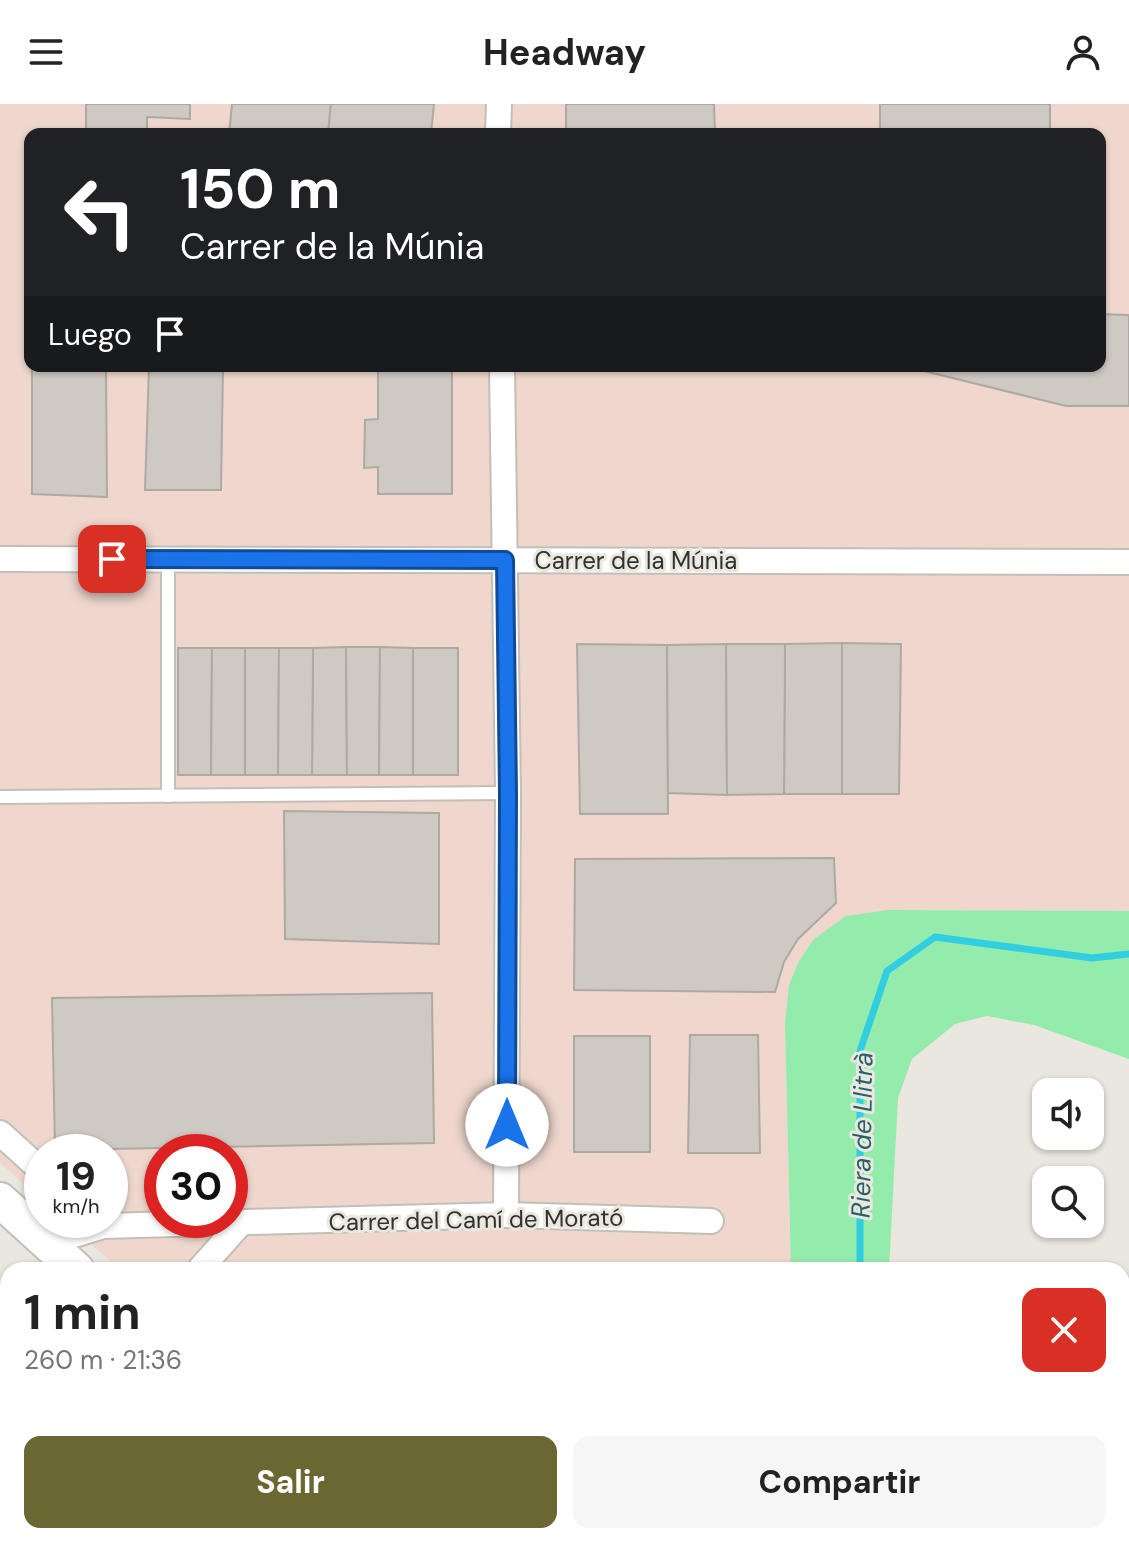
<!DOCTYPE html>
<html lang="es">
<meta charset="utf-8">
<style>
body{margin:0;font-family:"DM Sans",sans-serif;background:#f6f6f6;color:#222;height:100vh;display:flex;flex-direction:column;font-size:30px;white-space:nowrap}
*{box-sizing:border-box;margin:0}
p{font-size:26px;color:#767676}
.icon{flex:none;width:44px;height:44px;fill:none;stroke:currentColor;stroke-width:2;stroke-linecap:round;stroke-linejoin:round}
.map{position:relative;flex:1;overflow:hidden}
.details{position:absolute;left:0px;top:1158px;width:1130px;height:282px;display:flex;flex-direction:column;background:#fff;border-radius:24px 24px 0 0;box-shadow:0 2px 6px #0004}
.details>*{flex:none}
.banner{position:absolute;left:24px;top:24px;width:1082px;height:244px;border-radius:16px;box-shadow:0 2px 6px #0004;background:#202124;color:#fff;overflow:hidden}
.tools{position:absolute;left:1032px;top:974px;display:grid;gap:16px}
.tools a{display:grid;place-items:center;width:72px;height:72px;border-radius:16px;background:#fff;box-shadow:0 2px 6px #0004;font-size:40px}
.speed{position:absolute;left:24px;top:1030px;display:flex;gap:16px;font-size:40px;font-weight:700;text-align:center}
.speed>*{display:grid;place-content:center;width:104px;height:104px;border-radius:50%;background:#fff;box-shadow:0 2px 6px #0004;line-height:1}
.speed small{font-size:20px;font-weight:400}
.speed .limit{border:12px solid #d22;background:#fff;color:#111}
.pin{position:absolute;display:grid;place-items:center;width:68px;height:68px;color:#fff;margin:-34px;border-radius:16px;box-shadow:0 4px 12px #0006}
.me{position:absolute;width:88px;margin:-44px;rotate:0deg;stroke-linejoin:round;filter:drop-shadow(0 0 6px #0008)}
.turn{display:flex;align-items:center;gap:28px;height:168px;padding:0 24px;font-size:36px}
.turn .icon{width:104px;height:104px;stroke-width:2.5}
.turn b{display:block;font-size:56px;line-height:68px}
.then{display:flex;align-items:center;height:76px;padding:0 24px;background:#0003;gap:16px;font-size:30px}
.round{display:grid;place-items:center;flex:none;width:84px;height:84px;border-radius:16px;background:#f6f6f6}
.headline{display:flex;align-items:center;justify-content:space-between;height:136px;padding:0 24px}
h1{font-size:48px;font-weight:700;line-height:60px}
.button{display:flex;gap:16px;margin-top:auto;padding:16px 24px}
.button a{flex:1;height:92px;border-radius:16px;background:#6b6733;color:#fff;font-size:32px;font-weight:700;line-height:92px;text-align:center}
.button a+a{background:#f6f6f6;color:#222}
header{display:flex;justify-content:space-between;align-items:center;height:104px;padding:0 24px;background:#fff;font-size:36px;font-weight:700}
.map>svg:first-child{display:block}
.industrial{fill:#efd7ce;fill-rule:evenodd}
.green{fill:#94ecac}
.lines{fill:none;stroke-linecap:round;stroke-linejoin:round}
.stream{stroke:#31cee1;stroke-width:7}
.building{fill:#cfc9c3;stroke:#afa9a3;stroke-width:2}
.service-casing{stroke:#c1bfb7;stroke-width:16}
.minor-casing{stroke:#c1bfb7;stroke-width:28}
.secondary-casing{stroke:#c1bfb7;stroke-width:38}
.service{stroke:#fff;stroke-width:12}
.minor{stroke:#fff;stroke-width:24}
.secondary{stroke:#fff;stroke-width:34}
.route-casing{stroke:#114b97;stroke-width:20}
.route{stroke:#1a73e8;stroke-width:14}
.labels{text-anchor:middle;stroke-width:6;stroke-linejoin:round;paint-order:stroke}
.street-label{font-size:24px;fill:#32312e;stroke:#eae7df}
.water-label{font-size:26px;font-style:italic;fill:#266169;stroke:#eae7df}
</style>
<header><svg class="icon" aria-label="menu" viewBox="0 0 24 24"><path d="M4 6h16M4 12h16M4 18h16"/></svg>Headway<svg class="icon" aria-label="person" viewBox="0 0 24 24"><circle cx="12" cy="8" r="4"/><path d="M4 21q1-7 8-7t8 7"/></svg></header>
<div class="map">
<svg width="1129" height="1439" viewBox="0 0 1129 1439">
<rect width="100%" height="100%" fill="#eae7df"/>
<g class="industrial">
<path d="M0,0H1129V807L888,806L785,920L791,1166H120L64,1116H110V1048H42V1096L0,1059ZM30,30H1100V262H30ZM162,1048H230V1116H162Z"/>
<path d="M419,1432H798L799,1439H427Z"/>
</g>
<g class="green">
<path d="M888,806L1129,807V955L1034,921L987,912L955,920L912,955L898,994L889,1166H791L785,920L789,881L799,857L814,835L846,812Z"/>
<path d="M798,1432H898V1439H799Z"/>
</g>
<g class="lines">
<g class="stream">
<path d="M860,1166V947L887,867L935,833L1092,854L1129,850"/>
<path d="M852,1439V1432"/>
</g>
</g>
<g class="building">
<path d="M86,0H190V15L147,13V30H86Z"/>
<path d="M232,0H331L328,30H229Z"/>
<path d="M331,0H434L431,30H328Z"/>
<path d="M566,0H714L715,30H566Z"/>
<rect x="880" y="0" width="170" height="30"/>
<path d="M1100,210L1129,211V302H1066L904,262H1100Z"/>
<path d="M149,262H223L221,386H145Z"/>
<path d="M32,263L106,265L107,393L32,390Z"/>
<path d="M452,264V390H378V363L364,364L365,316L378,315V265Z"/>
<path d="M842,539V690H784L785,540Z"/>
<path d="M842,539L901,540L899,690H842Z"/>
<path d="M577,540L667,541L668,710H580Z"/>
<path d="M726,540L727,691L668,689L667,541Z"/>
<path d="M726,540H785L784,690L727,691Z"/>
<path d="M346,543L347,671H312L313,544Z"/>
<path d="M346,543H380L379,671H347Z"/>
<path d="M380,543L413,544V671H379Z"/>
<path d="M178,544H212L211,671H178Z"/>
<path d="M212,544H245V671H211Z"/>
<path d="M245,544H279L278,671H245Z"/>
<path d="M279,544H313L312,671H278Z"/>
<rect x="413" y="544" width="45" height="127"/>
<path d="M284,707L439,709V840L285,835Z"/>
<path d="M834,754L836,799L798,835L784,858L775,888L574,886L575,755Z"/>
<path d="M432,889L434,1039L55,1046L52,894Z"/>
<path d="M690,931H758L760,1049H688Z"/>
<rect x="574" y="932" width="76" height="116"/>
</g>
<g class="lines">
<g class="service-casing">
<g id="service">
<path d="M168,692V454"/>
<path d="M0,693L508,689"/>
</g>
</g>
<g class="minor-casing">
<g id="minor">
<path d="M498,30L499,0"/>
<path d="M502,262L508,689L506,1111"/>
<path d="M0,455L1129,458"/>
<path d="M0,1029L42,1067"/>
<path d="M48,1139L103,1122L506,1111L711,1117"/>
<path d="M199,1166L240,1120"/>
</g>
</g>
<g class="secondary-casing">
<g id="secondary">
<path d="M0,1096L77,1166"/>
<path d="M370,1432L378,1439"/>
</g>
</g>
<use href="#service" class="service"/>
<use href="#minor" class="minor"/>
<use href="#secondary" class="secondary"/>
</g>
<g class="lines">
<g class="route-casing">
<path id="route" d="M112,455L505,456L508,689L507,1021"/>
</g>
<use href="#route" class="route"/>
</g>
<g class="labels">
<g class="street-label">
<text x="636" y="465">Carrer de la Múnia</text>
<text transform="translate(476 1116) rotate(-1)" y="8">Carrer del Camí de Morató</text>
</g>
<g class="water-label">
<text transform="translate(862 1031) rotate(-89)" y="9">Riera de Llitrà</text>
</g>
</g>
</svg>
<div class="tools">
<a><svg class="icon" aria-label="sound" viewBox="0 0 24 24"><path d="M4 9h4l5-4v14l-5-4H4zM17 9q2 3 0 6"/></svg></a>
<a><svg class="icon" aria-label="search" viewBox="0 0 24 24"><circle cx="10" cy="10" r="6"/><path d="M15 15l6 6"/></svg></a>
</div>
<div class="speed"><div>19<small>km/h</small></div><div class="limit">30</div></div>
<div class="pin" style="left:112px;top:455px;background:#d93025"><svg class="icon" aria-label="arrive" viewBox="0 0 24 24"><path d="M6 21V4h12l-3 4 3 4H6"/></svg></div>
<svg class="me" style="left:507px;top:1021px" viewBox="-20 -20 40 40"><circle r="19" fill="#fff"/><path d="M0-13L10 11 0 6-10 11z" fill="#1a73e8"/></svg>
<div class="banner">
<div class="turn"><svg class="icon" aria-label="left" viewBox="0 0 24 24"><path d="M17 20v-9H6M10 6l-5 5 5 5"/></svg><div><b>150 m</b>Carrer de la Múnia</div></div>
<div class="then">Luego<svg class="icon" aria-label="arrive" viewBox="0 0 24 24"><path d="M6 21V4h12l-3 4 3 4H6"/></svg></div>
</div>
<section class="details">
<div class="headline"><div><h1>1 min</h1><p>260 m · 21:36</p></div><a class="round" style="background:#d93025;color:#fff"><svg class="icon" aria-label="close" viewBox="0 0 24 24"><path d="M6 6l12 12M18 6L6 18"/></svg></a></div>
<div class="button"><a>Salir</a><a>Compartir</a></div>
</section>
</div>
